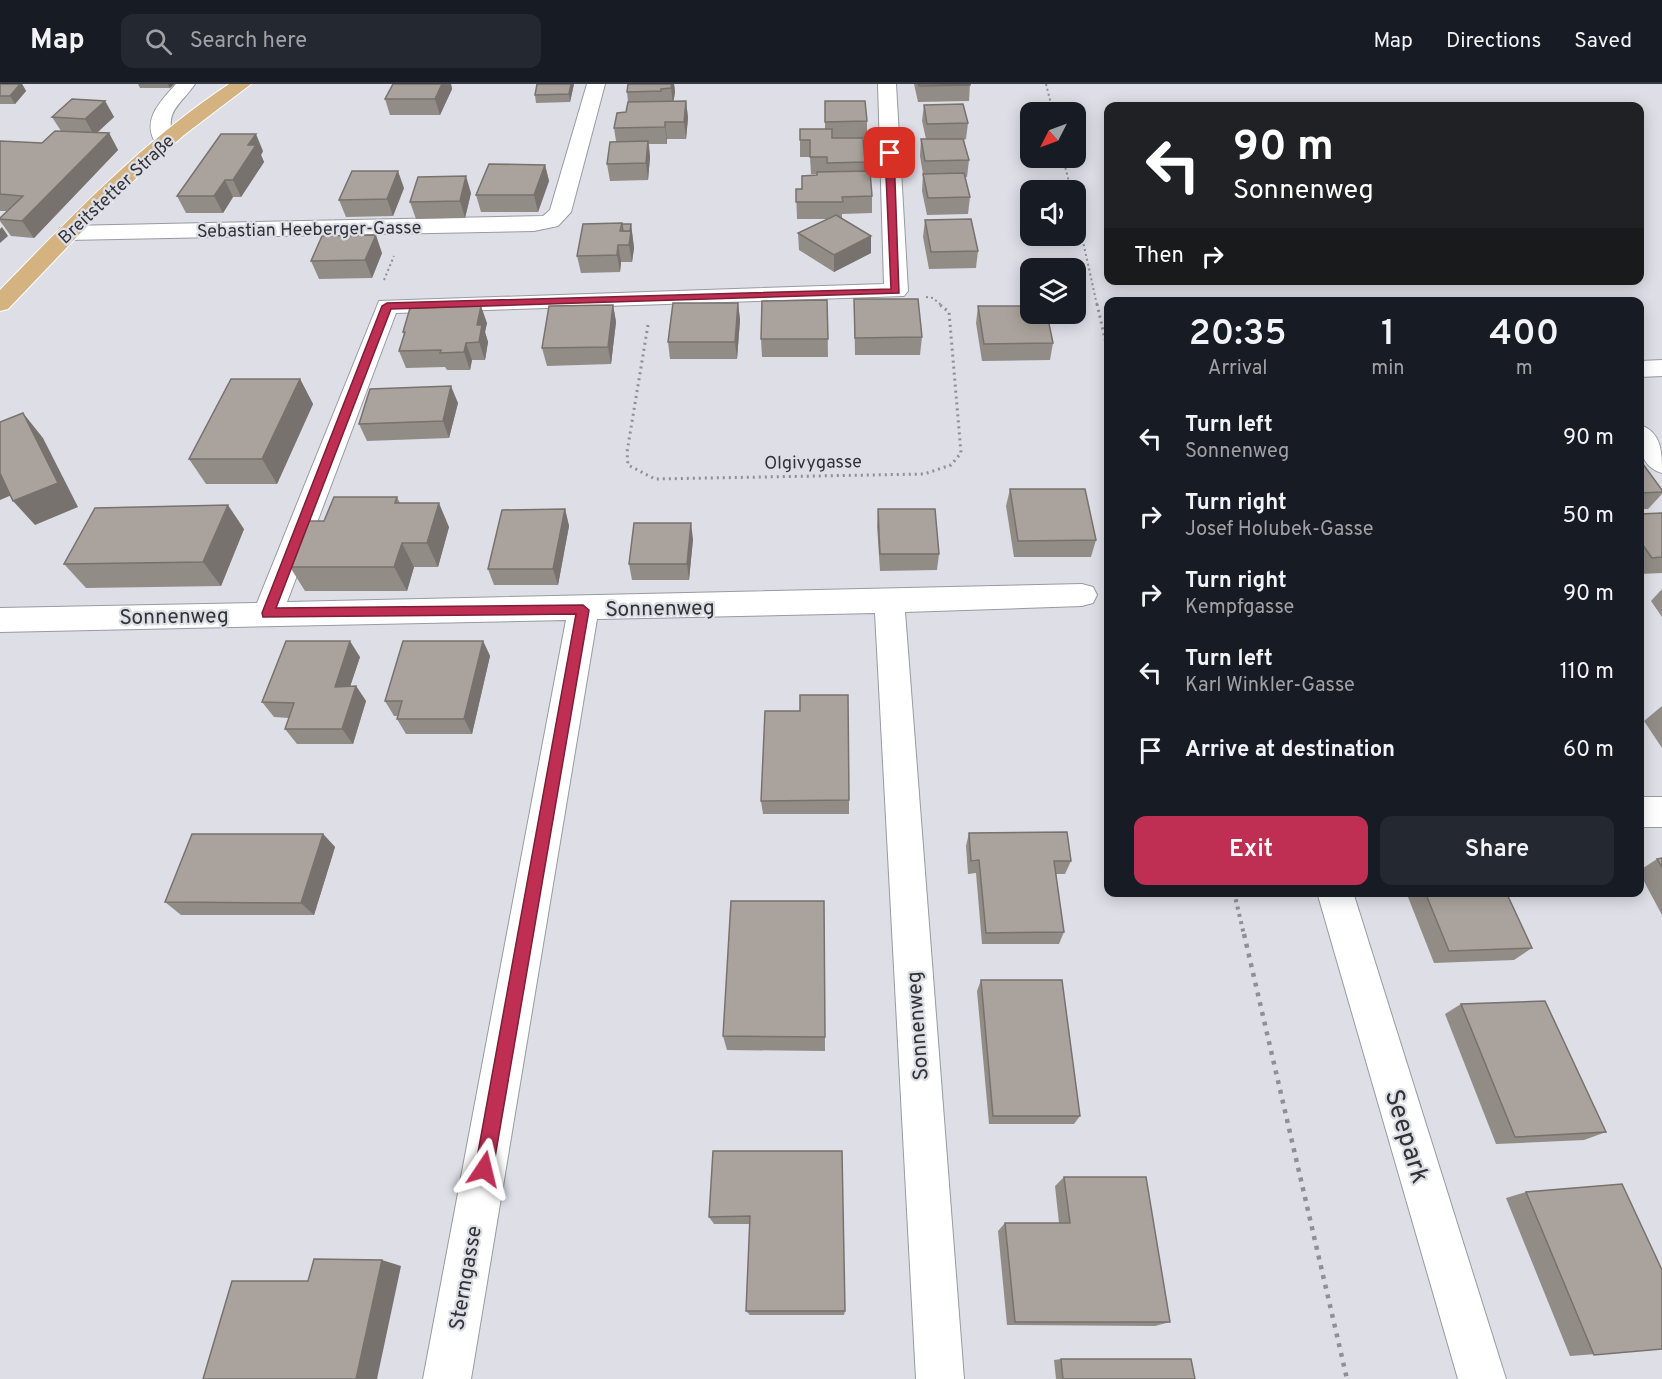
<!DOCTYPE html>
<meta charset="utf-8">
<style>
body{margin:0;font-family:Overpass,sans-serif;background:#242831;color:#f1f3f6;height:100vh;display:flex;flex-direction:column;font-size:22px;white-space:nowrap}
*{box-sizing:border-box;margin:0}
p{font-size:20px;color:#9ea1a6}
.icon{flex:none;width:33px;height:33px;fill:none;stroke:currentColor;stroke-width:2;stroke-linecap:round;stroke-linejoin:round}
.map{position:relative;flex:1;overflow:hidden}
.details{position:absolute;left:1104px;top:213px;width:540px;height:600px;display:flex;flex-direction:column;background:#171b24;border-radius:12px;box-shadow:0 3px 15px #0003}
.details>*{flex:none}
.guide{position:absolute;left:1104px;top:18px;width:540px;height:183px;border-radius:12px;box-shadow:0 3px 15px #0003;background:#202124;color:#fff;overflow:hidden}
.needle{width:39px;rotate:228deg}
.fabs{position:absolute;left:1020px;top:18px;display:grid;gap:12px}
.fabs a{display:grid;place-items:center;width:66px;height:66px;border-radius:12px;background:#171b24;box-shadow:0 3px 15px #0003;font-size:30px}
.pin{position:absolute;display:grid;place-items:center;width:51px;height:51px;color:#fff;margin:-26px;border-radius:12px;box-shadow:0 3px 9px #0006}
.me{position:absolute;width:66px;margin:-33px;rotate:10deg;stroke-linejoin:round;filter:drop-shadow(0 0 4px #0008)}
.turn{display:flex;align-items:center;gap:21px;height:126px;padding:0 30px;font-size:27px}
.turn .icon{width:78px;height:78px;stroke-width:2.5}
.turn b{display:block;font-size:42px;line-height:51px}
.then{display:flex;align-items:center;height:57px;padding:0 30px;background:#0003;gap:12px;font-size:22px}
.eta{display:flex;justify-content:space-evenly;align-items:center;height:102px;text-align:center}
.eta b{font-size:36px;font-weight:600;line-height:42px}
.action{display:flex;gap:12px;margin-top:auto;padding:12px 30px}
.action a{flex:1;height:69px;border-radius:12px;background:#bf2f53;color:#fff;font-size:24px;font-weight:600;line-height:69px;text-align:center}
.action a+a{background:#242831;color:#f1f3f6}
ul{padding:0;list-style:none}
li{display:flex;align-items:center;gap:18px;height:78px;padding:0 30px}
li div{flex:1}
li b{display:block;font-size:22px}
li em{font-style:normal}
header{display:flex;align-items:center;gap:36px;box-sizing:border-box;height:84px;padding:0 30px;background:#171b24;border-bottom:2px solid #363941}
header strong{font-size:28px}
nav{display:flex;gap:33px;margin-inline-start:auto;font-size:21px}
.search{width:420px;height:54px;background:#242831;display:flex;align-items:center;gap:15px;box-sizing:border-box;padding:0 21px;border-radius:12px;color:#9ea1a6;font-size:22px}
.map>svg:first-child{display:block}
.lines{fill:none;stroke-linecap:round;stroke-linejoin:round}
.minor-casing{stroke:#999aa2;stroke-width:2}
.major-casing{stroke:#fff;stroke-width:2}
.path-far3{stroke:#8f8f95;stroke-width:2;stroke-dasharray:2 3;stroke-linecap:butt}
.path-far2{stroke:#8f8f95;stroke-width:3;stroke-dasharray:2 4;stroke-linecap:butt}
.path-far1{stroke:#8f8f95;stroke-width:4;stroke-dasharray:3 4.5;stroke-linecap:butt}
.path{stroke:#8f8f95;stroke-width:4.5;stroke-dasharray:4 6;stroke-linecap:butt}
.minor{fill:#fff;fill-rule:evenodd}
.major{fill:#d4b381;fill-rule:evenodd}
.wall{fill:#928c87}
.shaded-wall{fill:#77726e}
.building{fill:#aaa39d;stroke:#77726e;stroke-width:1.5}
.route{fill:#bf2f53;stroke:#7c1f36;stroke-width:1.5}
.labels{text-anchor:middle;stroke-width:4.5;stroke-linejoin:round;paint-order:stroke}
.far-street-label{font-size:18px;fill:#333337;stroke:#dddee6}
.street-label{font-size:21px;fill:#333337;stroke:#dddee6}
.near-street-label{font-size:26px;fill:#333337;stroke:#dddee6}
</style>
<header>
<strong>Map</strong>
<div class="search"><svg class="icon" aria-label="search" viewBox="0 0 24 24"><circle cx="10" cy="10" r="6"/><path d="M15 15l6 6"/></svg>Search here</div>
<nav><a>Map</a><a>Directions</a><a>Saved</a></nav>
</header>
<div class="map">
<svg width="1662" height="1295" viewBox="0 0 1662 1295">
<rect width="100%" height="100%" fill="#dddee6"/>
<g class="lines">
<g class="minor-casing">
<g id="minor">
<path d="M176,0H195C179,23 164,26 174,57L171,61H157C140,37 160,18 176,0Z"/>
<path d="M587,0H605L571,128L558,142L534,147L68,156L60,154L57,149L60,144L68,142L543,132L550,126Z"/>
<path d="M878,0H896L908,207L904,212L396,229L287,518L1082,500L1093,503L1097,511L1093,519L1082,522L905,528L964,1295H916L875,529L597,535L471,1295H423L566,536L0,548V524L257,519L379,217L884,200Z"/>
<path d="M1662,276V292L1640,293V277Z"/>
<path d="M1640,341C1662,348 1662,369 1662,389C1640,383 1638,361 1640,341Z"/>
<rect x="1640" y="713" width="22" height="30"/>
<path d="M1317,808H1353L1506,1295H1458Z"/>
</g>
</g>
<g class="major-casing">
<path id="major" d="M229,0H251L184,51L153,78L92,137L8,225L0,227V206C72,132 143,57 229,0Z"/>
</g>
<g class="path-far3">
<path d="M1046,0L1053,28"/>
<path d="M1063,74L1071,106"/>
<path d="M1076,126L1097,221"/>
<path d="M384,196L394,172"/>
<path d="M926,213L933,214L941,221"/>
</g>
<g class="path-far2">
<path d="M1097,220L1108,268"/>
<path d="M648,241L627,368L628,381L655,395L924,390L951,381L961,369L949,228L939,220"/>
</g>
<path class="path-far1" d="M1234,808L1244,851"/>
<path class="path" d="M1244,850L1347,1295"/>
<use href="#minor" class="minor"/>
<use href="#major" class="major"/>
</g>
<g class="wall">
<path d="M0,0H22L26,7L15,20H0Z"/>
<path d="M138,0H174L170,4H140Z"/>
<path d="M393,0H451L452,5L440,31H390L385,15Z"/>
<path d="M574,0L570,18L536,19L535,11Z"/>
<path d="M628,0H674L675,8L673,17H686L688,34L686,55H667V60H649L650,73L648,96L610,97L607,80L616,57L614,44L626,28L628,18L627,8Z"/>
<path d="M914,0H970L969,17L918,18Z"/>
<path d="M105,17L114,33L97,49H109L118,66L34,154L11,152L0,137V134L7,127H0V57L42,59L61,47L52,33Z"/>
<path d="M825,17L867,37V54H863L865,78V88L872,112V129L842,130V134L871,169L834,188L799,166L798,149L827,135H797L796,105H802L817,91V90H811L810,73H800V45H825Z"/>
<path d="M924,21L968,39L966,55L964,56L969,76L967,93H965L970,113L968,130L927,131L922,107L923,90L920,72L921,55H926L922,37Z"/>
<path d="M263,67L261,71L264,78L241,113H233L223,129H186L177,112Z"/>
<path d="M545,81L549,97L538,128H481L476,111Z"/>
<path d="M404,104L393,132L346,133L339,116Z"/>
<path d="M471,109L465,134L416,135L410,118Z"/>
<path d="M925,136L978,167L976,184L929,185L923,153Z"/>
<path d="M622,140H631L634,164L632,178H621L620,188L581,189L577,172Z"/>
<path d="M382,169L372,194L319,195L311,177Z"/>
<path d="M854,215L922,253L920,271H855Z"/>
<path d="M827,216L828,273H762L761,255Z"/>
<path d="M738,219L740,236L737,275H670L668,258Z"/>
<path d="M613,221L616,238L611,280L547,282L542,264Z"/>
<path d="M978,222L1053,259L1050,276L982,277L976,239Z"/>
<path d="M487,239L485,248L488,258L485,276H472L470,286H447L445,283L406,284L399,267L404,251L403,248Z"/>
<path d="M300,295L313,320L277,400H206L189,375Z"/>
<path d="M458,319L449,354L367,357L359,340Z"/>
<path d="M1640,376L1662,406V410L1648,425H1640Z"/>
<path d="M1010,405L1096,456L1091,473H1014L1006,422Z"/>
<path d="M397,413L400,419L449,443L438,483H414L407,507H305L290,483L324,437Z"/>
<path d="M565,425L569,442L558,501H494L488,485Z"/>
<path d="M878,425L939,470L937,486L880,487L877,442Z"/>
<path d="M1662,429V489L1640,490V430Z"/>
<path d="M244,445L221,502L86,504L64,480Z"/>
<path d="M693,455L689,496H632L629,480Z"/>
<path d="M1662,505V533L1651,517Z"/>
<path d="M483,557L490,572L472,650H406L397,635L398,632H394L385,617Z"/>
<path d="M360,573L350,602H356L366,617L353,660H297L285,645L289,634L274,633L262,618Z"/>
<path d="M1662,622V664L1644,637Z"/>
<path d="M849,716V730H763L761,717Z"/>
<path d="M969,749L1071,777L1065,790H1056L1064,848L1059,860H982L976,789L968,790L966,762Z"/>
<path d="M323,750L335,763L314,831H181L165,818Z"/>
<path d="M1662,774V831L1640,790V786L1657,775Z"/>
<path d="M1406,808H1506L1532,864L1514,876L1434,879Z"/>
<path d="M824,817L825,967L727,966L723,952Z"/>
<path d="M981,896L1080,1032L1074,1040H989L977,907Z"/>
<path d="M1461,920L1606,1048L1584,1056L1496,1060L1445,930Z"/>
<path d="M713,1067L845,1227L844,1231H750L746,1227L750,1140H714L709,1133Z"/>
<path d="M1064,1093L1170,1238L1155,1242L1007,1241L998,1147L1005,1139H1059L1055,1102Z"/>
<path d="M1526,1108L1662,1265L1570,1272L1506,1114Z"/>
<path d="M1061,1275L1195,1295H1056L1054,1276Z"/>
</g>
<g class="shaded-wall">
<path d="M20,0H22L26,7L15,20L10,12Z"/>
<path d="M168,0H174L170,4Z"/>
<path d="M442,0H451L452,5L440,31L435,15Z"/>
<path d="M571,0H574L570,18L569,10Z"/>
<path d="M672,0H674L675,8L673,21L671,4Z"/>
<path d="M105,17L114,33L94,51L85,35Z"/>
<path d="M686,17L688,34L686,55L684,38Z"/>
<path d="M665,38L667,55V60L665,43Z"/>
<path d="M109,49L118,66L34,154L22,137Z"/>
<path d="M256,50L263,67L261,71L264,78L241,113L233,96L248,61Z"/>
<path d="M648,57L650,73L648,96L646,79Z"/>
<path d="M545,81L549,97L538,128L534,111Z"/>
<path d="M398,87L404,104L393,132L387,115Z"/>
<path d="M466,92L471,109L465,134L460,117Z"/>
<path d="M225,96L233,113L223,129L214,112Z"/>
<path d="M631,140L634,164L632,178L629,161Z"/>
<path d="M2,143L8,152L0,159V145Z"/>
<path d="M376,151L382,169L372,194L365,176Z"/>
<path d="M871,152V169L834,188V171Z"/>
<path d="M618,161L621,178L620,188L617,171Z"/>
<path d="M738,219L740,236L737,275L735,258Z"/>
<path d="M613,221L616,238L611,280L608,263Z"/>
<path d="M481,222L487,239L485,248L488,258L485,276L479,258L477,241Z"/>
<path d="M466,259L472,276L470,286L464,268Z"/>
<path d="M300,295L313,320L277,400L262,375Z"/>
<path d="M451,302L458,319L449,354L443,337Z"/>
<path d="M23,329L43,354L78,423L35,441L13,417Z"/>
<path d="M0,387L19,408L0,416Z"/>
<path d="M439,419L449,443L438,483L427,459Z"/>
<path d="M228,421L244,445L221,502L203,478Z"/>
<path d="M565,425L569,442L558,501L553,485Z"/>
<path d="M691,439L693,455L689,496L687,480Z"/>
<path d="M402,459L414,483L407,507L394,483Z"/>
<path d="M350,557L360,573L345,618L335,603Z"/>
<path d="M483,557L490,572L472,650L464,635Z"/>
<path d="M356,602L366,617L353,660L342,645Z"/>
<path d="M323,750L335,763L314,831L301,819Z"/>
<path d="M382,1176L401,1182L377,1295H356Z"/>
</g>
<g class="building">
<path d="M0,0H20L10,12H0Z"/>
<path d="M393,0H442L435,15H385Z"/>
<path d="M537,0H571L569,10L535,11Z"/>
<path d="M628,0H672L671,4L661,5V7L627,8Z"/>
<path d="M918,0H970V1L919,2Z"/>
<path d="M72,15L105,17L85,35L52,33Z"/>
<path d="M686,17L684,38H665V43L614,44L617,29L626,28L628,18Z"/>
<path d="M825,17H865L867,37L825,38Z"/>
<path d="M963,20L968,39L927,40L924,21Z"/>
<path d="M800,45H832V54H863L865,78L827,79V73H810V56H800Z"/>
<path d="M55,47L109,49L22,137L0,135V134L23,112L0,110V57L42,59Z"/>
<path d="M221,50H256L248,61H256L233,96H225L214,112H177Z"/>
<path d="M921,55H963L969,76L925,77Z"/>
<path d="M648,57L646,79L607,80L610,58Z"/>
<path d="M489,80L545,81L534,111H476Z"/>
<path d="M352,87H398L387,115L339,116Z"/>
<path d="M870,87L872,112L842,113L843,118H796V105H802V92L817,91V88Z"/>
<path d="M964,89L970,113L928,114L923,90Z"/>
<path d="M466,92L460,117L410,118L418,93Z"/>
<path d="M836,131L871,152L834,171L798,149Z"/>
<path d="M971,135L978,167L931,168L925,136Z"/>
<path d="M622,139L620,147H631L629,161H618L617,171L577,172L583,140Z"/>
<path d="M622,140H631L630,147H623Z"/>
<path d="M376,151L365,176L311,177L322,152Z"/>
<path d="M854,215H918L922,253L855,254Z"/>
<path d="M827,216L828,255H761L762,217Z"/>
<path d="M673,219H738L735,258H668Z"/>
<path d="M613,221L608,263L542,264L549,222Z"/>
<path d="M481,222L477,241H482L479,258L466,259L464,268L440,269L441,266L399,267L405,248H403L410,224Z"/>
<path d="M978,222H1030V230H1047L1053,259L984,260Z"/>
<path d="M231,295H300L262,375H189Z"/>
<path d="M451,302L443,337L359,340L370,305Z"/>
<path d="M23,329L58,399L13,417L0,389V338Z"/>
<path d="M1640,376L1662,406V408L1640,409Z"/>
<path d="M1010,405H1085L1096,456L1018,457Z"/>
<path d="M334,413H397L395,419H439L427,459H402L394,483H290L309,437H324Z"/>
<path d="M228,421L203,478L64,480L95,424Z"/>
<path d="M565,425L553,485H488L502,426Z"/>
<path d="M878,425H935L939,470H880Z"/>
<path d="M1662,429V473L1652,474L1640,457V430Z"/>
<path d="M634,439H691L687,480H629Z"/>
<path d="M286,557H350L335,603L356,602L342,645H285L294,619L262,618Z"/>
<path d="M403,557H483L464,635H397L402,617H385Z"/>
<path d="M800,611H848L849,716L761,717L765,627H800Z"/>
<path d="M1067,748L1071,777H1054L1064,848L986,849L979,776L971,777L969,749Z"/>
<path d="M192,750H323L301,819L165,818Z"/>
<path d="M1662,774V783L1657,775Z"/>
<path d="M1425,808H1506L1532,864L1449,867Z"/>
<path d="M731,817H824L825,953L723,952Z"/>
<path d="M981,896H1062L1080,1032H993Z"/>
<path d="M1545,917L1606,1048L1515,1053L1461,920Z"/>
<path d="M713,1067H842L845,1227H746L750,1132L709,1133Z"/>
<path d="M1064,1093H1146L1170,1238H1015L1005,1139H1070Z"/>
<path d="M1622,1100L1662,1186V1265L1594,1271L1526,1108Z"/>
<path d="M314,1175L382,1176L356,1295H203L232,1197H308Z"/>
<path d="M1061,1275H1191L1195,1295H1063Z"/>
</g>
<path class="route" d="M890,67L894,69L899,209L391,225L276,524L583,521L589,526L493,1085L490,1091L484,1094L478,1091L475,1085L576,530L263,533L262,529L382,222L387,219L891,205L885,69Z"/>
<g class="labels">
<g class="far-street-label">
<text transform="translate(116 105) rotate(-43)" y="6">Breitstetter Straße</text>
<text transform="translate(309 145) rotate(-1)" y="6">Sebastian Heeberger-Gasse</text>
<text transform="translate(813 378) rotate(-1)" y="6">Olgivygasse</text>
</g>
<g class="street-label">
<text transform="translate(660 524) rotate(-1)" y="7">Sonnenweg</text>
<text transform="translate(174 532) rotate(-1)" y="7">Sonnenweg</text>
<text transform="translate(917 942) rotate(-94)" y="7">Sonnenweg</text>
<text transform="translate(465 1194) rotate(-80)" y="7">Sterngasse</text>
</g>
<g class="near-street-label">
<text transform="translate(1408 1052) rotate(73)" y="9">Seepark</text>
</g>
</g>
</svg>
<div class="fabs">
<a><svg class="needle" viewBox="-14 -14 28 28"><path d="M0-13l5 13h-10z" fill="#e53935"/><path d="M0 13l5-13h-10z" fill="#9ea1a6"/></svg></a>
<a><svg class="icon" aria-label="sound" viewBox="0 0 24 24"><path d="M4 9h4l5-4v14l-5-4H4zM17 9q2 3 0 6"/></svg></a>
<a><svg class="icon" aria-label="layers" viewBox="0 0 24 24"><path d="M12 4l9 5-9 5-9-5zM3 14l9 5 9-5"/></svg></a>
</div>
<div class="pin" style="left:890px;top:69px;background:#d93025"><svg class="icon" aria-label="arrive" viewBox="0 0 24 24"><path d="M6 21V4h12l-3 4 3 4H6"/></svg></div>
<svg class="me" style="left:484px;top:1085px" viewBox="-20 -20 40 40"><path d="M0-17L14 15 0 8-14 15z" fill="#bf2f53" stroke="#fff" stroke-width="4"/></svg>
<div class="guide">
<div class="turn"><svg class="icon" aria-label="left" viewBox="0 0 24 24"><path d="M17 20v-9H6M10 6l-5 5 5 5"/></svg><div><b>90 m</b>Sonnenweg</div></div>
<div class="then">Then<svg class="icon" aria-label="right" viewBox="0 0 24 24"><path d="M7 20v-9h11M14 6l5 5-5 5"/></svg></div>
</div>
<section class="details">
<div class="eta">
<div><b>20:35</b><p>Arrival</p></div>
<div><b>1</b><p>min</p></div>
<div><b>400</b><p>m</p></div>
</div>
<ul>
<li><svg class="icon" aria-label="left" viewBox="0 0 24 24"><path d="M17 20v-9H6M10 6l-5 5 5 5"/></svg><div><b>Turn left</b><p>Sonnenweg</p></div><em>90 m</em></li>
<li><svg class="icon" aria-label="right" viewBox="0 0 24 24"><path d="M7 20v-9h11M14 6l5 5-5 5"/></svg><div><b>Turn right</b><p>Josef Holubek-Gasse</p></div><em>50 m</em></li>
<li><svg class="icon" aria-label="right" viewBox="0 0 24 24"><path d="M7 20v-9h11M14 6l5 5-5 5"/></svg><div><b>Turn right</b><p>Kempfgasse</p></div><em>90 m</em></li>
<li><svg class="icon" aria-label="left" viewBox="0 0 24 24"><path d="M17 20v-9H6M10 6l-5 5 5 5"/></svg><div><b>Turn left</b><p>Karl Winkler-Gasse</p></div><em>110 m</em></li>
<li><svg class="icon" aria-label="arrive" viewBox="0 0 24 24"><path d="M6 21V4h12l-3 4 3 4H6"/></svg><div><b>Arrive at destination</b></div><em>60 m</em></li>
</ul>
<div class="action"><a>Exit</a><a>Share</a></div>
</section>
</div>
